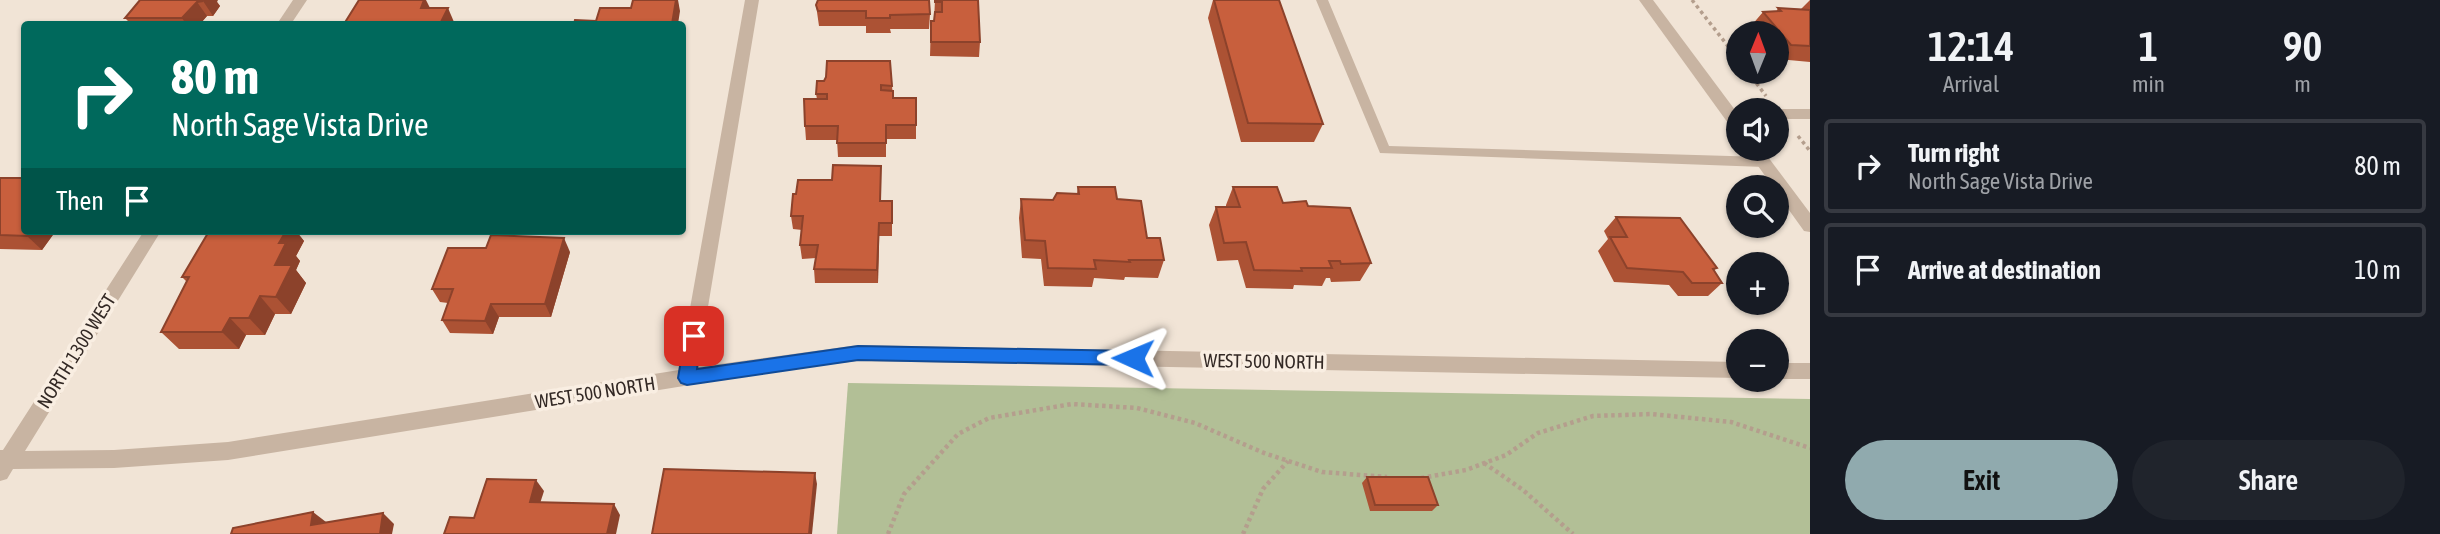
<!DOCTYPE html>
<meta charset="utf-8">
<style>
body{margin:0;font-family:"Asap Condensed",sans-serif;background:#20242c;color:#f1f3f6;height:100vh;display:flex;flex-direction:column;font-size:26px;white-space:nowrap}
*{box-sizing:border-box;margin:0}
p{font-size:23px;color:#9ea1a6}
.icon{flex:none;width:38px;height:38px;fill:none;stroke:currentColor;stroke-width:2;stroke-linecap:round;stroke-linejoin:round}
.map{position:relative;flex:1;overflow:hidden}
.panel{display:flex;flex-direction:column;background:#171b24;width:630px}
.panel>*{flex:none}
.banner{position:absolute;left:21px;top:21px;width:665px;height:214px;border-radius:7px;box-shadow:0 2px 5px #0004;background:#00695c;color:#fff;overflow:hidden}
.needle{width:46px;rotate:1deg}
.buttons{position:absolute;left:1726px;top:21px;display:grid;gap:14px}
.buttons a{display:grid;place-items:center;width:63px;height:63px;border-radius:50%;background:#171b24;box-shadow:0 2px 5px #0004;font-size:35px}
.pin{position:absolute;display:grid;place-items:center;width:60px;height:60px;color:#fff;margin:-30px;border-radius:14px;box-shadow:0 4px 10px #0006}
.me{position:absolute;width:77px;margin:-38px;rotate:271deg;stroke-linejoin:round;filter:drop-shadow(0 0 5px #0008)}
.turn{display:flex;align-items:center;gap:24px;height:147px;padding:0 35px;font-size:32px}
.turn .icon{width:91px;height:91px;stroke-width:2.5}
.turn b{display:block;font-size:49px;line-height:60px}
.then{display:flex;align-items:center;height:66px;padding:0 35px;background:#0003;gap:14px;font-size:26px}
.eta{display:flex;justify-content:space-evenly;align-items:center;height:119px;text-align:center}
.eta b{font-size:42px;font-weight:600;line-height:49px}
.action{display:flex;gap:14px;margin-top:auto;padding:14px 35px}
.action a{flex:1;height:80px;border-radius:42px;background:#90aaae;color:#111;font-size:28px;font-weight:600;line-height:80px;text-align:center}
.action a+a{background:#20242c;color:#f1f3f6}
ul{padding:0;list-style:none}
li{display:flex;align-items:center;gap:21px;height:94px;margin:0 14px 10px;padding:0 21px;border:4px solid #363941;border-radius:7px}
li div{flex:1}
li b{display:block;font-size:26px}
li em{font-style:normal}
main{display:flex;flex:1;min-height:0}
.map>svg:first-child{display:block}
.green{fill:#b2bf96}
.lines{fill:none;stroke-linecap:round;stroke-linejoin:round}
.path-far1{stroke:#b49e8d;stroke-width:3.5;stroke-dasharray:3.5 3.5;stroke-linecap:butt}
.path{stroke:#b49e8d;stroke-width:4.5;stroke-dasharray:3.5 3.5;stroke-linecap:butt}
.service{fill:#c8b4a2;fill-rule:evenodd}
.minor{fill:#c8b4a2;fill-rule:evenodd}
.wall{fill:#ac5234}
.shaded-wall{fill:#8c422b}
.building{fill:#c85f3d;stroke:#8c422b;stroke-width:2}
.route{fill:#1a73e8;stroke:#114b97;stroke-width:2}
.labels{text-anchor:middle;stroke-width:7;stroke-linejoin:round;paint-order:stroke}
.street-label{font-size:19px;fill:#332925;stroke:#f9eee2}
</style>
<main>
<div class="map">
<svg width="1810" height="534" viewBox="0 0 1810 534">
<rect width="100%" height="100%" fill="#f1e4d6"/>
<path class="green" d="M848,383L1810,399V534H837Z"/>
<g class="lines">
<g class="path-far1">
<path d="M1692,0L1738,59"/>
<path d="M1748,72L1766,96"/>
<path d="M1798,136L1810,151"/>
</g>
<g class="path">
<path d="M1484,463L1523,490L1573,534"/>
<path d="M1421,478L1466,470L1506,455L1538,433L1593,416L1651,414L1731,422L1810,448"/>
<path d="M888,534L904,494L958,434L989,418L1072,404L1137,408L1195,423L1264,453L1322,472L1387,477"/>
<path d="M1243,534L1263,489L1288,461"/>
</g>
<path class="service" d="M1316,0H1328L1389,146L1764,157L1770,162L1764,167L1380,153Z"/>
<g class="minor">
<path d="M293,0H307L291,24H277Z"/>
<path d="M745,0H759L698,367L858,345L1738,362V378L858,361L782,370L228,460L114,468L13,469L7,479L0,481V450H3L144,231H161L25,451L114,450L228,442L679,370Z"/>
<path d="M1639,0H1653L1738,114V131L1733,130Z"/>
<path d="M1776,109H1810V119H1776V110H1771Z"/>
<path d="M1746,149H1762L1810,213V232L1804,231L1776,192V187H1773Z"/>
<rect x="1776" y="363" width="34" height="16"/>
</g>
</g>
<g class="wall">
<path d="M140,0L217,2L220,6L213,16H207L200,24H131L125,18Z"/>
<path d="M935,0H978L980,42L979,57L930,56L931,21H934Z"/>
<path d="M1213,0H1279L1323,124L1314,142H1241L1208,18Z"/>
<path d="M1810,0V62L1778,59L1776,57V33H1757L1751,26L1763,12H1776L1778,8L1801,9Z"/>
<path d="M816,5L930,14L929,29H890L891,33H866V26H819Z"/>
<path d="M890,61L893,98H916V139H886V157H838L837,140H806L805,126L817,99L816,94L824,81Z"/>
<path d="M0,178L24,231H72L71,232H55L42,250L0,249Z"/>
<path d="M881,180L880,201H892V236H879L878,283H815L814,269L816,258L802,259L800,245L802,230L793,229L791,216Z"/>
<path d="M1078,187L1117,199L1164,260L1158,278L1125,277L1124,280L1094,278L1092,287L1044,286L1041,259L1022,258L1019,218L1021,199L1053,200L1077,194Z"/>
<path d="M1233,187L1283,203L1308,206L1371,263L1360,281L1331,282L1330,278H1326L1322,286L1294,285L1293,289L1246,288L1238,260L1217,261L1209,225L1216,207H1226V205Z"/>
<path d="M1616,217L1717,268L1714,270L1722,283L1708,296H1678L1669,285L1614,282L1598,251L1608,239L1604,231Z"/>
<path d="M217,231H296L304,241L296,256L300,261L296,270L306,283L291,314H275L265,335H246L239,349H179L161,332L187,282L182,277Z"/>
<path d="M570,252L551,317H499L493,334L450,333L442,320L448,303L440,302L432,289Z"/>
<path d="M1367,477L1438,505L1432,511H1370L1362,483Z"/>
</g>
<g class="shaded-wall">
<path d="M204,0H218L217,2L220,6L213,16L203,1Z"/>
<path d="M424,0H426L432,12L421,8Z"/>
<path d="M676,0H678L680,11L678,24H672Z"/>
<path d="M197,2L207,16L200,24H186L182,18Z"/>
<path d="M448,8L454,22L453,24H440Z"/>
<path d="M879,223V236L878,283L877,270Z"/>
<path d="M31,231H55V232L42,250L27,236Z"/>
<path d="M286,231H296L304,241L296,256L300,261L296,270L306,283L291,314L276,297L275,265L279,243Z"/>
<path d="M564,238L570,252L551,317L545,304Z"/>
<path d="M260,296L275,314L265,335L249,318Z"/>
<path d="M491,304L499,317L493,334L485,321Z"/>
<path d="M230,318L246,335L239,349L222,332Z"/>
<path d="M815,473L817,484L812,534H809Z"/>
<path d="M536,480L544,491L537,513L530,502Z"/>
<path d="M614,504L620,515L616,534H607Z"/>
<path d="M313,512L326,522L311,525Z"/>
<path d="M383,513L394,524L392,534H380Z"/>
</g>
<g class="building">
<path d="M140,0H204L203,1L197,2L182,18H125Z"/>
<path d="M359,0H424L421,8H448L440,24H344Z"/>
<path d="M633,0H676L672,24H574L575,20L596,21L600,8H631Z"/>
<path d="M818,0H929L930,14L890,15V18H866V11H818L816,5Z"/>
<path d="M935,0H978L980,42H931V21H934L935,12H942V2H935Z"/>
<path d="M1214,0H1279L1323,124L1248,123Z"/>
<path d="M1778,8L1810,10V46L1791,45L1763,12L1781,11Z"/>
<path d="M827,61H890L892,86L881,85V90L893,91V98H916V125H886V143H837L838,126H805L804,99H827V94H816L817,81H824L826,77Z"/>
<path d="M833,165L881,166L880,201H892V223H879L877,270L814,269L818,245H800L803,216H791L793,194H796L798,180H832Z"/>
<path d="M24,176V231H31L27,236L0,235V178H23Z"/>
<path d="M1078,187H1115L1117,199L1141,201L1147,238H1160L1164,260H1129L1130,262L1094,260L1096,269L1048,268L1045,241L1025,240L1021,199L1053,200L1057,193L1079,194Z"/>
<path d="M1233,187H1277L1283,203L1306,201L1308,206L1350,208L1371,263L1341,264L1340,261H1329L1332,268H1301L1302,271L1254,270L1246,242L1224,243L1216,207H1240Z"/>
<path d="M1616,217L1680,218L1717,268L1713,269L1722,283H1692L1683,272L1627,268L1610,237H1627Z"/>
<path d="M217,231H286L279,243H286L275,265H292L276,297L260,296L249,318H230L222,332H161L189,277H182L208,233H216Z"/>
<path d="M491,235L564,238L545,304H491L485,321L442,320L453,289H432L448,248H486Z"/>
<path d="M664,469L815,473L809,534H652Z"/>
<path d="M1367,477H1428L1438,505H1375Z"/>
<path d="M487,479L536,480L530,502L614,504L607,534H444L450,517L474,518Z"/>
<path d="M313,512L311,525L383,513L380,534H231L233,528Z"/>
</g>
<path class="route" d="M694,329L699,331L702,336L697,369L858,346L1133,351L1139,353L1141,358L1139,363L1133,365L858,360L687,385L681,383L678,378L685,336L688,331Z"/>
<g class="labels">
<g class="street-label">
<text transform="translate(76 351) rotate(-58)" y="7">NORTH 1300 WEST</text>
<text transform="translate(1264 361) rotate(1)" y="7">WEST 500 NORTH</text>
<text transform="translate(595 392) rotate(-9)" y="7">WEST 500 NORTH</text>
</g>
</g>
</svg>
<div class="buttons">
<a><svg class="needle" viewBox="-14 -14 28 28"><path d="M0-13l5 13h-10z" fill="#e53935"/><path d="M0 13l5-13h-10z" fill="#9ea1a6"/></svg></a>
<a><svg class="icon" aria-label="sound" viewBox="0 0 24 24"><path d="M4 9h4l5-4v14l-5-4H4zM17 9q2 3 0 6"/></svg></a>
<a><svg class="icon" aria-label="search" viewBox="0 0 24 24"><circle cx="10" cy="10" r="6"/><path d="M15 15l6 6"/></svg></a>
<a>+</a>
<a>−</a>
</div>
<div class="pin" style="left:694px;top:336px;background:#d93025"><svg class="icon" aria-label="arrive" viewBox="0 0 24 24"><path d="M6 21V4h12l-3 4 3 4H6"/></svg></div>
<svg class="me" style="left:1133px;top:358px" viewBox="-20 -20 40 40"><path d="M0-17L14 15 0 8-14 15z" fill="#1a73e8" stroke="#fff" stroke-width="4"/></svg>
<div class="banner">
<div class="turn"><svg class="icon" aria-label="right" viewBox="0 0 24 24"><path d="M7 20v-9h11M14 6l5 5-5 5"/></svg><div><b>80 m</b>North Sage Vista Drive</div></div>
<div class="then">Then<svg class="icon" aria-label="arrive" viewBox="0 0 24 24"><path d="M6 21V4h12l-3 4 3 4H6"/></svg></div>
</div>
</div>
<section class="panel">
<div class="eta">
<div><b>12:14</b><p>Arrival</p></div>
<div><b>1</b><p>min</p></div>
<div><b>90</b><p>m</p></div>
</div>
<ul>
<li><svg class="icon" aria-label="right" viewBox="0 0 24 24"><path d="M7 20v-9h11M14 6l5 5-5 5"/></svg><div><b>Turn right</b><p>North Sage Vista Drive</p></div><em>80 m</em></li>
<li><svg class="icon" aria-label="arrive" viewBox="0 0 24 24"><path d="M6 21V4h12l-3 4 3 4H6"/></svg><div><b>Arrive at destination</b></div><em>10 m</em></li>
</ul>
<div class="action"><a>Exit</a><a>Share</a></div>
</section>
</main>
